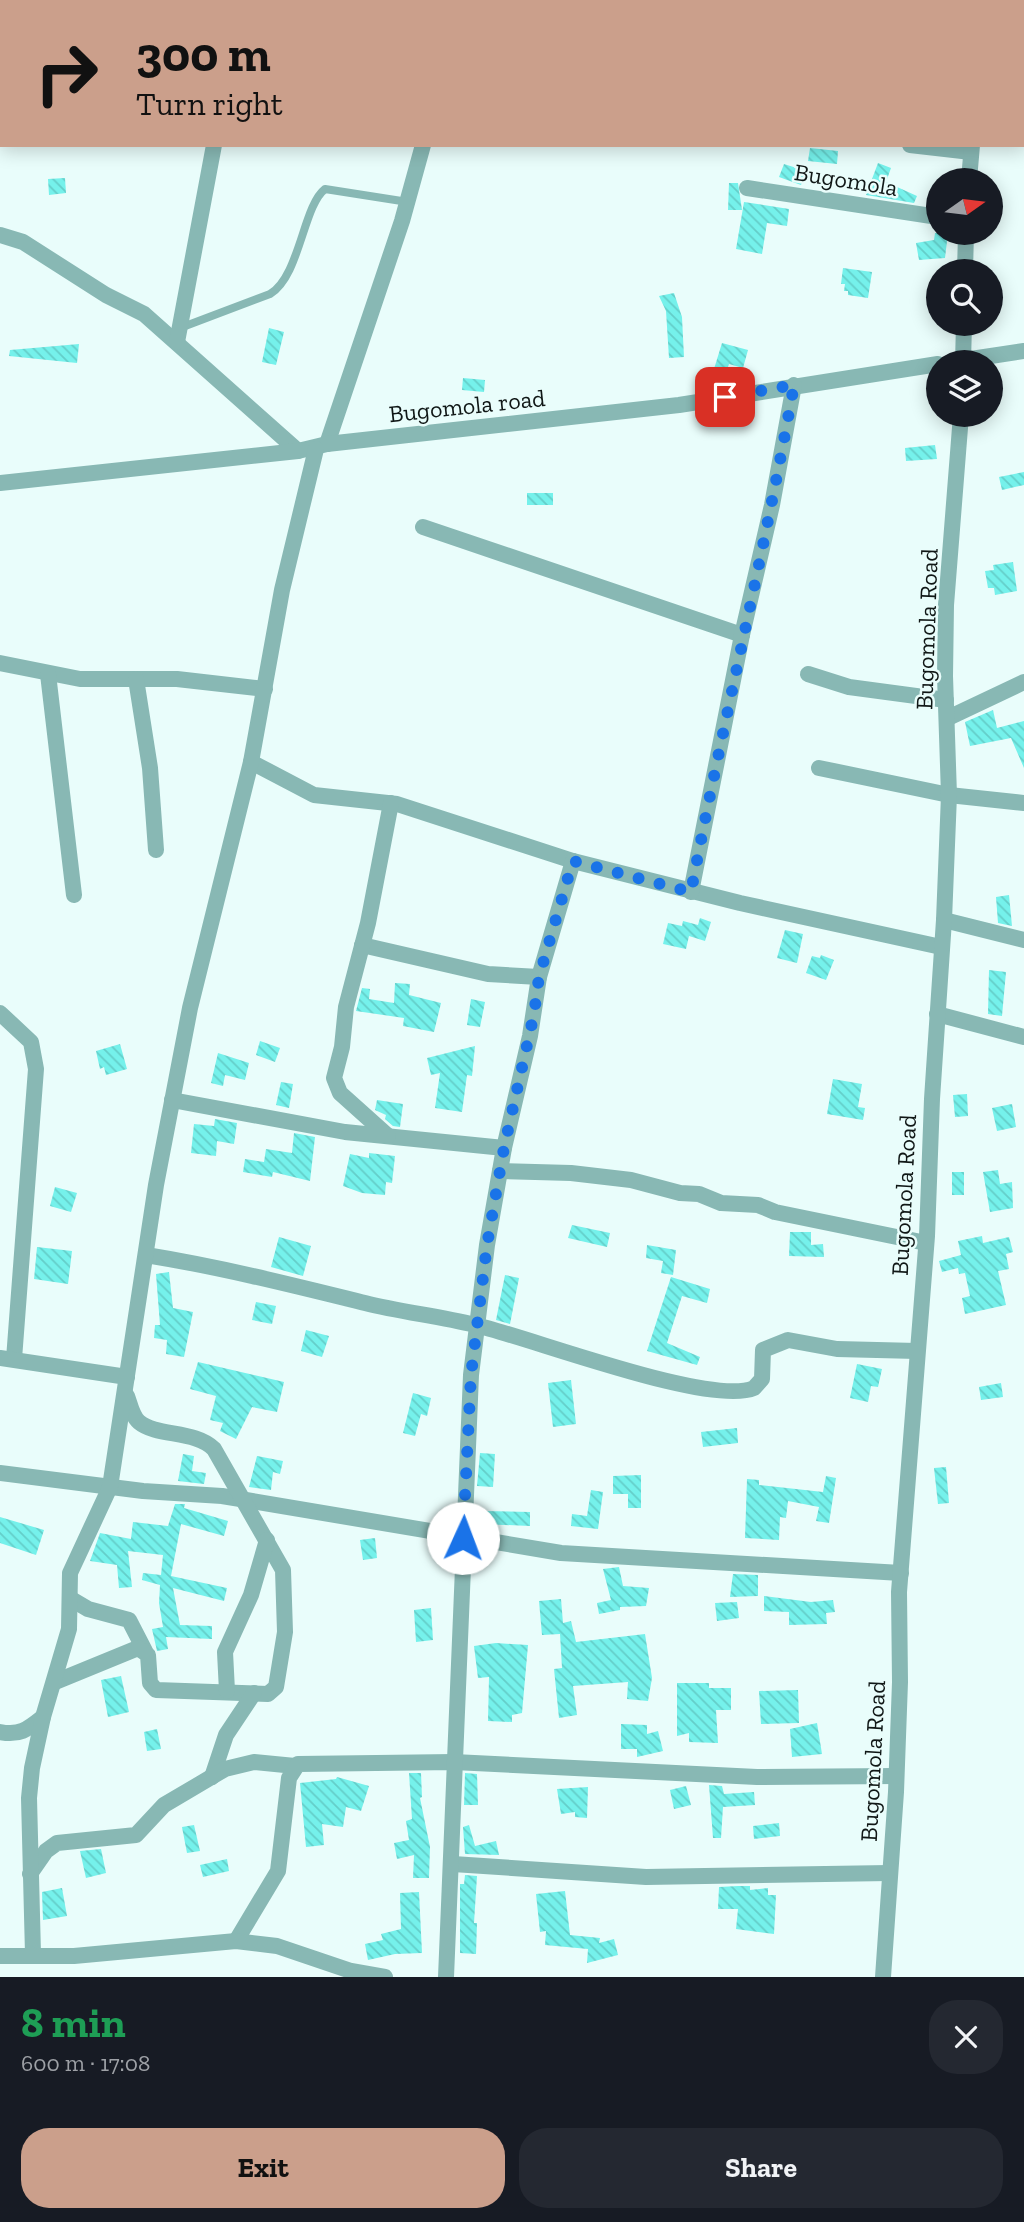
<!DOCTYPE html>
<meta charset="utf-8">
<style>
body{margin:0;font-family:"Zilla Slab",serif;background:#242831;color:#f1f3f6;height:100vh;display:flex;flex-direction:column;font-size:26px;white-space:nowrap}
*{box-sizing:border-box;margin:0}
p{font-size:23px;color:#9ea1a6}
.icon{flex:none;width:38px;height:38px;fill:none;stroke:currentColor;stroke-width:2;stroke-linecap:round;stroke-linejoin:round}
.map{position:relative;height:1977px;overflow:hidden}
.side{display:flex;flex-direction:column;background:#171b24;flex:1}
.side>*{flex:none}
.guide{position:absolute;left:0px;top:0px;width:1026px;height:147px;box-shadow:0 4px 18px #0003;background:#cb9f8b;color:#111;overflow:hidden}
.needle{width:46px;rotate:76deg}
.fabs{position:absolute;left:926px;top:168px;display:grid;gap:14px}
.fabs a{display:grid;place-items:center;width:77px;height:77px;border-radius:50%;background:#171b24;box-shadow:0 4px 18px #0003;font-size:35px}
.pin{position:absolute;display:grid;place-items:center;width:60px;height:60px;color:#fff;margin:-30px;border-radius:14px;box-shadow:0 4px 10px #0006}
.me{position:absolute;width:77px;margin:-38px;rotate:2deg;stroke-linejoin:round;filter:drop-shadow(0 0 5px #0008)}
.turn{display:flex;align-items:center;gap:24px;height:147px;padding:0 21px;font-size:32px}
.turn .icon{width:91px;height:91px;stroke-width:2.5}
.turn b{display:block;font-size:49px;line-height:60px}
.round{display:grid;place-items:center;flex:none;width:74px;height:74px;border-radius:28px;background:#242831}
.head{display:flex;align-items:center;justify-content:space-between;height:119px;padding:0 21px}
h1{font-size:42px;font-weight:700;line-height:52px;color:#1e9e55}
.cta{display:flex;gap:14px;margin-top:auto;padding:14px 21px}
.cta a{flex:1;height:80px;border-radius:28px;background:#cb9f8b;color:#111;font-size:28px;font-weight:700;line-height:80px;text-align:center}
.cta a+a{background:#242831;color:#f1f3f6}
.map>svg:first-child{display:block}
.building{fill:url(#building-back-hatch)}
.lines{fill:none;stroke-linecap:round;stroke-linejoin:round}
.lane{stroke:#88b8b4;stroke-width:8}
.street{stroke:#88b8b4;stroke-width:16}
.route{stroke:#1a73e8;stroke-width:12;stroke-dasharray:0 21.6}
.labels{text-anchor:middle;stroke-width:5;stroke-linejoin:round;paint-order:stroke}
.street-label{font-size:24px;fill:#101716;stroke:#e9fdfb}
</style>
<div class="map">
<svg width="1024" height="1977" viewBox="0 0 1024 1977">
<defs>
<pattern id="building-back-hatch" width="6" height="6" patternUnits="userSpaceOnUse" patternTransform="scale(1.75)"><rect width="6" height="6" fill="#75f1eb"/><path d="M-1 5l2 2M0 0l6 6M5-1l2 2" fill="none" stroke="#64cec9"/></pattern>
</defs>
<rect width="100%" height="100%" fill="#e9fdfb"/>
<g class="building">
<path d="M810,148L838,151L837,164L808,161Z"/>
<path d="M878,163L891,168L886,182L917,196L914,203L866,195Z"/>
<path d="M784,164L806,171L801,185L779,177Z"/>
<path d="M65,178L66,193L49,195L48,179Z"/>
<path d="M729,183H738L742,210H728Z"/>
<path d="M744,202L789,209L787,226L767,223L762,254L736,249Z"/>
<path d="M935,233H948L945,258L919,260L916,243L934,240Z"/>
<path d="M843,268L872,272L868,298L848,295V291H844L845,284H841Z"/>
<path d="M674,293L682,317L684,357L669,358L666,311L659,296Z"/>
<path d="M269,328L284,332L276,365L262,362Z"/>
<path d="M722,343L748,350L743,368L729,364L726,373L714,369Z"/>
<path d="M79,344L77,363L9,356L10,350Z"/>
<path d="M463,378L485,380L484,392L462,390Z"/>
<path d="M935,445L937,459L906,461L905,448Z"/>
<path d="M1024,472V485L1002,490L999,477Z"/>
<rect x="527" y="493" width="26" height="12"/>
<path d="M1013,562L1017,591L995,595L994,588H988L985,571L994,570L993,565Z"/>
<path d="M993,710L997,728L1024,721V768L1011,738L970,746L965,722Z"/>
<path d="M1009,895L1012,926L998,923L996,897Z"/>
<path d="M700,918L711,922L705,941L689,936L686,949L663,944L668,923L682,926L683,921L698,925Z"/>
<path d="M785,930L803,934L797,963L777,958Z"/>
<path d="M821,955L834,960L826,980L806,973L812,956L820,958Z"/>
<path d="M989,970L1006,972L1002,1016L988,1014Z"/>
<path d="M395,983L410,984L409,995L441,1003L434,1032L403,1026L404,1018L356,1011L362,988L370,989L369,999L394,1003Z"/>
<path d="M471,999L485,1002L480,1027L467,1025Z"/>
<path d="M260,1041L280,1048L275,1062L256,1055Z"/>
<path d="M120,1044L127,1069L106,1075L104,1067L100,1069L96,1051Z"/>
<path d="M475,1046L472,1076L467,1075L462,1112L435,1108L440,1073L431,1075L427,1058Z"/>
<path d="M218,1053L249,1063L245,1080L225,1075L223,1086L211,1083Z"/>
<path d="M833,1079L862,1084L858,1107L865,1108L863,1120L827,1114Z"/>
<path d="M281,1082L293,1084L289,1108L276,1105Z"/>
<path d="M967,1094L968,1116L955,1117L953,1095Z"/>
<path d="M377,1100L403,1104L400,1127L393,1126L385,1119L386,1115L375,1110Z"/>
<path d="M1012,1104L1016,1127L997,1131L992,1108Z"/>
<path d="M215,1119L237,1123L234,1144L217,1141L216,1156L191,1153L194,1124L214,1126Z"/>
<path d="M294,1133L315,1137L310,1181L273,1172L272,1177L243,1172L245,1159L264,1162L266,1149L292,1153Z"/>
<path d="M369,1153L395,1156L392,1183L386,1182L385,1195L362,1193L343,1186L350,1154L369,1158Z"/>
<path d="M998,1170L1000,1184L1012,1182L1013,1208L990,1212L983,1172Z"/>
<rect x="952" y="1172" width="12" height="23"/>
<path d="M55,1187L77,1193L71,1212L50,1206Z"/>
<path d="M572,1225L610,1233L607,1247L568,1238Z"/>
<path d="M790,1232H811V1245L823,1244L824,1257L789,1256Z"/>
<path d="M982,1236L983,1243L1009,1237L1013,1252L1006,1254L1009,1269L998,1271L1006,1305L965,1314L962,1298L970,1296L965,1273L959,1274L958,1268L942,1272L939,1261L961,1255L958,1241Z"/>
<path d="M279,1237L311,1246L303,1276L271,1267Z"/>
<path d="M647,1245L676,1250L673,1275L661,1273L663,1261L646,1258Z"/>
<path d="M37,1247L72,1251L68,1284L34,1279Z"/>
<path d="M169,1272L173,1308L193,1312L184,1357L166,1354L167,1340L154,1338L155,1325H160L156,1274Z"/>
<path d="M505,1275L519,1278L510,1324L496,1320Z"/>
<path d="M671,1277L710,1289L707,1303L682,1296L667,1343L700,1357L697,1365L647,1351Z"/>
<path d="M256,1302L276,1306L272,1324L252,1320Z"/>
<path d="M306,1330L329,1336L322,1357L301,1351Z"/>
<path d="M198,1362L284,1382L277,1412L252,1407L236,1439L220,1431L223,1423L210,1420L216,1396L190,1389Z"/>
<path d="M857,1364L882,1369L878,1387L871,1386L868,1402L850,1398Z"/>
<path d="M571,1380L576,1424L553,1427L548,1383Z"/>
<path d="M1001,1383L1003,1397L981,1400L979,1387Z"/>
<path d="M413,1393L431,1398L427,1416L421,1414L415,1436L403,1433Z"/>
<path d="M737,1428L738,1443L703,1447L701,1432Z"/>
<path d="M480,1453L495,1454L493,1487L477,1486Z"/>
<path d="M183,1454L194,1456L192,1471L206,1473L204,1484L178,1481Z"/>
<path d="M257,1456L283,1461L280,1474L273,1472L271,1490L249,1487Z"/>
<path d="M946,1467L949,1503L938,1504L934,1468Z"/>
<path d="M641,1475V1508H628V1494H613V1476Z"/>
<path d="M826,1476L836,1478L829,1523L816,1521L819,1507L788,1501L786,1518L780,1517L779,1540L745,1538L747,1479L759,1480V1485L823,1492Z"/>
<path d="M591,1490L603,1492L598,1529L571,1526L572,1514L587,1516Z"/>
<path d="M175,1504H185L184,1508L228,1521L224,1536L181,1524L171,1576L227,1588L224,1601L173,1588L180,1625L212,1626V1639L166,1637L168,1649L157,1651L152,1629L163,1627L159,1603L160,1585L142,1580L143,1573L161,1575L163,1555L128,1551L132,1587L119,1588L117,1565L90,1561L100,1533L131,1539L133,1522L168,1526Z"/>
<path d="M482,1511L530,1512V1526L481,1524Z"/>
<path d="M0,1517L44,1530L36,1555L0,1543Z"/>
<path d="M375,1538L377,1558L363,1560L360,1540Z"/>
<path d="M619,1567L623,1586L649,1588L646,1606L620,1607V1610L599,1614L597,1603L611,1600L603,1569Z"/>
<path d="M733,1574L758,1575V1596L730,1597Z"/>
<path d="M764,1596L811,1602L833,1600L835,1612L826,1613L827,1624L789,1625V1612L764,1611Z"/>
<path d="M561,1599L563,1623L571,1621L576,1642L645,1634L652,1678L648,1701L627,1699L628,1682L573,1686L577,1715L559,1718L554,1669L562,1668L560,1634L542,1635L539,1601Z"/>
<path d="M737,1602L739,1618L717,1621L715,1603Z"/>
<path d="M431,1608L433,1640L416,1642L414,1610Z"/>
<path d="M496,1643L528,1645L522,1713L512,1715V1722L488,1721L489,1677L478,1678L474,1646Z"/>
<path d="M121,1676L129,1712L108,1717L101,1680Z"/>
<path d="M677,1683H709V1688H731V1710H716L718,1743L689,1742V1733L677,1736Z"/>
<path d="M798,1690L799,1723L761,1724L759,1691Z"/>
<path d="M817,1723L822,1754L792,1757L790,1729Z"/>
<path d="M621,1724L647,1725V1734L658,1731L663,1751L637,1757V1749H621Z"/>
<path d="M157,1729L161,1749L147,1751L144,1732Z"/>
<path d="M409,1773H421L422,1797L420,1798L430,1847L429,1878H413L414,1855L397,1859L394,1843L409,1840L406,1821L412,1819Z"/>
<path d="M465,1773L477,1774L478,1805H464Z"/>
<path d="M337,1777L369,1786L361,1811L346,1807L343,1827L322,1824L324,1845L306,1847L300,1783L336,1779Z"/>
<path d="M709,1785L722,1786L724,1794L754,1792L755,1805L723,1807L721,1838H713Z"/>
<path d="M686,1786L691,1805L674,1809L670,1790Z"/>
<path d="M588,1787L587,1818L575,1817V1812L561,1814L557,1789Z"/>
<path d="M779,1823L780,1836L754,1839L753,1826Z"/>
<path d="M194,1825L200,1851L187,1853L182,1827Z"/>
<path d="M469,1825L475,1846L496,1841L499,1855L465,1854L463,1827Z"/>
<path d="M101,1849L106,1873L86,1878L80,1851Z"/>
<path d="M227,1859L229,1871L203,1877L200,1865Z"/>
<path d="M465,1875L477,1876L474,1923H477L476,1954L460,1953V1884H464Z"/>
<path d="M738,1886H750V1890L768,1888V1895H776L774,1934L736,1929L738,1909H718L719,1887Z"/>
<path d="M62,1888L67,1916L43,1920L42,1892Z"/>
<path d="M565,1891L570,1935L600,1938L599,1943L614,1939L618,1955L587,1963L588,1949L545,1945L546,1931L540,1932L536,1894Z"/>
<path d="M419,1892L422,1953L395,1954L368,1960L365,1944L383,1940L381,1934L401,1929L400,1893Z"/>
</g>
<g class="lines">
<path class="lane" d="M180,328L270,294C300,276 303,206 325,189L408,202"/>
<g class="street">
<path d="M252,2L253,0"/>
<path d="M446,2V0"/>
<path d="M595,2V0"/>
<path d="M794,2V0"/>
<path d="M980,2V0"/>
<path d="M910,145L971,152"/>
<path d="M969,180L972,145"/>
<path d="M747,188L938,217"/>
<path d="M0,235L23,242L106,295L144,314L298,451"/>
<path d="M965,271L966,233"/>
<path d="M177,342L214,145"/>
<path d="M951,362L1024,351"/>
<path d="M963,362L964,324"/>
<path d="M327,444L402,221L423,145"/>
<path d="M0,483L298,451L327,444L679,405L938,364"/>
<path d="M423,527L742,635"/>
<path d="M0,663L80,679H177L265,689"/>
<path d="M48,674L74,895"/>
<path d="M808,674L849,687L946,700"/>
<path d="M136,679L150,768L156,850"/>
<path d="M948,718L1024,682"/>
<path d="M251,762L314,795L397,804L573,861L740,903L941,947"/>
<path d="M819,768L949,795L1024,803"/>
<path d="M691,892L742,635L772,505L794,385"/>
<path d="M944,920L1024,940"/>
<path d="M362,945L488,974L539,977"/>
<path d="M0,1013L31,1042L36,1069L14,1359"/>
<path d="M937,1014L1024,1037"/>
<path d="M172,1100L345,1132L504,1148"/>
<path d="M388,1136L340,1093L334,1078L342,1047L346,1007L368,923L391,803"/>
<path d="M500,1171L571,1173L631,1180L680,1193L699,1194L721,1203L758,1205L775,1212L926,1243"/>
<path d="M146,1255C220,1267 292,1285 365,1303C401,1312 438,1316 475,1325C529,1337 710,1407 754,1388L762,1379L763,1350L788,1340L837,1349L917,1351"/>
<path d="M0,1358L127,1377"/>
<path d="M0,1473L143,1491L222,1496L561,1553L901,1573"/>
<path d="M71,1599L88,1609L129,1620L145,1651"/>
<path d="M55,1682L138,1648L148,1655L150,1683L156,1690L268,1694L276,1687L285,1632L283,1570L214,1449C195,1430 157,1437 139,1422C132,1416 130,1404 127,1396"/>
<path d="M227,1691L225,1652L251,1595L267,1540"/>
<path d="M0,1732C20,1736 28,1729 43,1717"/>
<path d="M212,1777L226,1735L254,1693"/>
<path d="M453,1864L646,1877L889,1873"/>
<path d="M30,1874L46,1851L57,1843L136,1835L164,1805L225,1769L254,1762L295,1766"/>
<path d="M236,1941L278,1871L289,1778L298,1764L454,1762L757,1777L896,1776"/>
<path d="M33,1954L29,1798L32,1768L43,1717L69,1629L70,1573L110,1487L156,1185L190,1008L251,762L282,590L316,449"/>
<path d="M0,1956H74L236,1941L277,1946L351,1971L385,1977"/>
<path d="M446,1977L471,1375L487,1245L504,1148L530,1036L539,977L573,861"/>
<path d="M883,1977L896,1792L900,1682L899,1592L927,1236L932,1099L944,920L949,795L945,676L946,605L961,415"/>
</g>
</g>
<g class="lines">
<path class="route" d="M463,1538L471,1375L487,1245L504,1148L534,1014L539,977L573,861L691,892C723,722 764,555 794,385L725,397"/>
</g>
<g class="labels">
<g class="street-label">
<text transform="translate(846 180) rotate(9)" y="8">Bugomola</text>
<text transform="translate(467 406) rotate(-6)" y="8">Bugomola road</text>
<text transform="translate(927 629) rotate(-88)" y="8">Bugomola Road</text>
<text transform="translate(904 1195) rotate(-87)" y="8">Bugomola Road</text>
<text transform="translate(873 1761) rotate(-87)" y="8">Bugomola Road</text>
</g>
</g>
</svg>
<div class="fabs">
<a><svg class="needle" viewBox="-14 -14 28 28"><path d="M0-13l5 13h-10z" fill="#e53935"/><path d="M0 13l5-13h-10z" fill="#9ea1a6"/></svg></a>
<a><svg class="icon" aria-label="search" viewBox="0 0 24 24"><circle cx="10" cy="10" r="6"/><path d="M15 15l6 6"/></svg></a>
<a><svg class="icon" aria-label="layers" viewBox="0 0 24 24"><path d="M12 4l9 5-9 5-9-5zM3 14l9 5 9-5"/></svg></a>
</div>
<div class="pin" style="left:725px;top:397px;background:#d93025"><svg class="icon" aria-label="arrive" viewBox="0 0 24 24"><path d="M6 21V4h12l-3 4 3 4H6"/></svg></div>
<svg class="me" style="left:463px;top:1538px" viewBox="-20 -20 40 40"><circle r="19" fill="#fff"/><path d="M0-13L10 11 0 6-10 11z" fill="#1a73e8"/></svg>
<div class="guide">
<div class="turn"><svg class="icon" aria-label="right" viewBox="0 0 24 24"><path d="M7 20v-9h11M14 6l5 5-5 5"/></svg><div><b>300 m</b>Turn right</div></div>
</div>
</div>
<section class="side">
<div class="head"><div><h1>8 min</h1><p>600 m · 17:08</p></div><a class="round"><svg class="icon" aria-label="close" viewBox="0 0 24 24"><path d="M6 6l12 12M18 6L6 18"/></svg></a></div>
<div class="cta"><a>Exit</a><a>Share</a></div>
</section>
